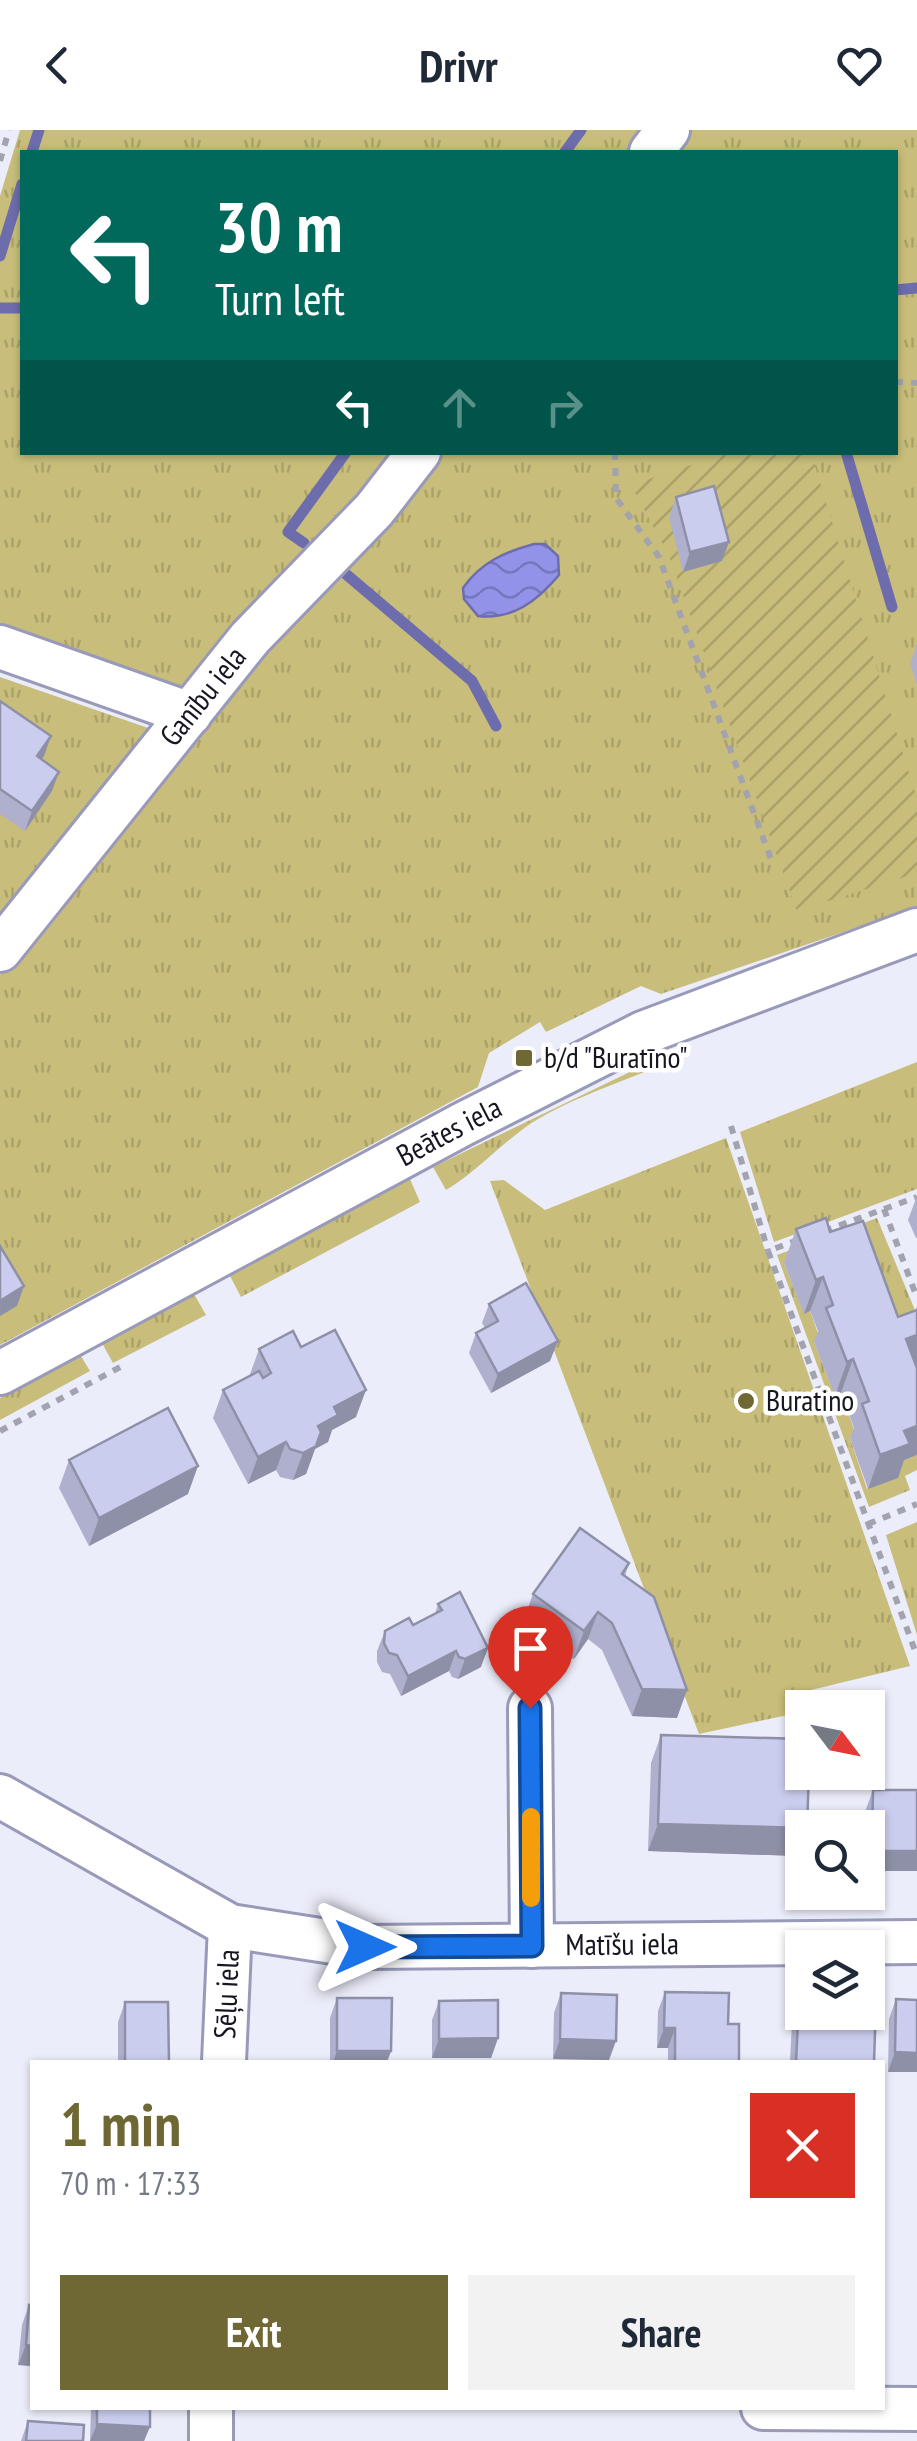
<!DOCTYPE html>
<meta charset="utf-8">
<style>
body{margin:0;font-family:"PT Sans Narrow",sans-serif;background:#f2f2f3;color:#1f2937;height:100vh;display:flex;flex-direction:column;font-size:38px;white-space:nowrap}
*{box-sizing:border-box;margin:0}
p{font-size:32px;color:#747a83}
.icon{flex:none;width:55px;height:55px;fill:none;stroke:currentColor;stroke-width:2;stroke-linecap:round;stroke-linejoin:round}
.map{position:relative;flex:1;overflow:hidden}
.sheet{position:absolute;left:30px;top:1930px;width:855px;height:350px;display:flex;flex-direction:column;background:#fff;border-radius:0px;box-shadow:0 2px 8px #0004}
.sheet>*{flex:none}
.guide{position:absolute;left:20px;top:20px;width:878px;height:305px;border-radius:0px;box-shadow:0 2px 8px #0004;background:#00695c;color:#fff;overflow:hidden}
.needle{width:65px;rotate:122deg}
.controls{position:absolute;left:785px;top:1560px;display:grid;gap:20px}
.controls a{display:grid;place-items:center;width:100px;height:100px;border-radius:0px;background:#fff;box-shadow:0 2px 8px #0004;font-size:50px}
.pin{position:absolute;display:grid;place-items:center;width:85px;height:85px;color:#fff;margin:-102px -42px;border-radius:50% 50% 50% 0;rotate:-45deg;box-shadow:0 0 10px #0007}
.pin .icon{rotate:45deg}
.me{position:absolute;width:110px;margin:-55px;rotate:90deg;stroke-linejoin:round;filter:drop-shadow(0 0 8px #0008)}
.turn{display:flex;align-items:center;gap:35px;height:210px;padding:0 30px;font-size:45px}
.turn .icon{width:130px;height:130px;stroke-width:2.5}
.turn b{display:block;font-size:70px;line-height:85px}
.lanes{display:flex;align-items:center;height:95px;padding:0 30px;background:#0003;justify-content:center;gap:50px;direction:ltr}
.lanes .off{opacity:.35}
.round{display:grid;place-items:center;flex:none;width:105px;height:105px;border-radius:0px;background:#f2f2f3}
.summary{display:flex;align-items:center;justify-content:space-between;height:170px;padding:0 30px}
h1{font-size:60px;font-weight:700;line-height:75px;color:#706834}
.cta{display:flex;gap:20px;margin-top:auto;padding:20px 30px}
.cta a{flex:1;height:115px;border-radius:0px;background:#706834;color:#fff;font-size:40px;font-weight:700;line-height:115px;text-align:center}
.cta a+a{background:#f2f2f3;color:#1f2937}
header{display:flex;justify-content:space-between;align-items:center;height:130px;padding:0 30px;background:#fff;font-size:45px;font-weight:700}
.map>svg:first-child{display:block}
.grass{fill:url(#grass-tufts)}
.garden{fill:url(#garden-furrows)}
.water{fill:url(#water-waves);stroke:#6d6dad;stroke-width:2.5}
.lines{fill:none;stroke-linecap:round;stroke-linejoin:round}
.stream{stroke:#6d6dad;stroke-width:11}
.minor-casing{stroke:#999ab9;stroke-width:48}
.path{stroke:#a3a3b0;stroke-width:6;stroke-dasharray:8 8;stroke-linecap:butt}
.minor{stroke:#fff;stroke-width:42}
.wall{fill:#afb0cd}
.shaded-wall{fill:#8e90a7}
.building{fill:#cbcdee;stroke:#8e90a7;stroke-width:2.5}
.route-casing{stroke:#114b97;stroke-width:25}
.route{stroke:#1a73e8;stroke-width:18}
.slow{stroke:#f59e0b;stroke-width:18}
.poi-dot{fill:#706834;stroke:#fff;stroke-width:4}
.labels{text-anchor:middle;stroke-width:9;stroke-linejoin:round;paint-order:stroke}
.street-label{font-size:30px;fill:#161622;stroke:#fff}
.poi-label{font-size:30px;fill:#161622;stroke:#fff;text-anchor:start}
</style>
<header><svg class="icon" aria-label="back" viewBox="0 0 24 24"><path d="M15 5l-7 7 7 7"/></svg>Drivr<svg class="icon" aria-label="heart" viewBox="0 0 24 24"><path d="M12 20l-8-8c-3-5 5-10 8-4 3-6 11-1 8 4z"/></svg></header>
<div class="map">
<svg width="917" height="2311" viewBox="0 0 917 2311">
<defs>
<pattern id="grass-tufts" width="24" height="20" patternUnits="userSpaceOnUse" patternTransform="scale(2.5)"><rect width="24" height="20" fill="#c8bd7a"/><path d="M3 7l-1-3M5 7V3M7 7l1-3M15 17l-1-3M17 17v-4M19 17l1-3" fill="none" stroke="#aba269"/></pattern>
<pattern id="garden-furrows" width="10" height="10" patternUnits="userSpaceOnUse" patternTransform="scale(2.5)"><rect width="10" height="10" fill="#c8bd7a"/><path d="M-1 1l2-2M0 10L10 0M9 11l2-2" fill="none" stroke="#aba269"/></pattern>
<pattern id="water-waves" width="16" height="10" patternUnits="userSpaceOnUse" patternTransform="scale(2.5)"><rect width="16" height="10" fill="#9292e9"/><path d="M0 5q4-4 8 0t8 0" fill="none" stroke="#7676bc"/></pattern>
</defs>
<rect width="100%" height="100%" fill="#ecedfa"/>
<g class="grass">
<path d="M20,0H648L631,22H22V322L394,323L235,501L195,551L172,558L0,494V66Z"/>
<path d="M691,0H917V777L661,864L641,856L546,902L540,892L489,923L478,957L0,1215V845L109,704L425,323L895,322V22H674Z"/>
<path d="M0,547L154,600L0,795Z"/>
<path d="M661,927L657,937C616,954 552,975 518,1003C493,1022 473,1044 446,1060L433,1037Z"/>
<path d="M917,932V1059L774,1112L740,1002Z"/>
<path d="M726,1008L910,1536L807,1561L811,1577L802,1578V1582L699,1604L490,1051L504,1050L545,1080Z"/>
<path d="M410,1049L420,1072L241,1167L230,1146Z"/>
<path d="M877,1088L917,1185V1202L784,1133L804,1183L810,1181L820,1209L814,1212L835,1265L841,1263L856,1305L850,1308L867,1359L891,1335L917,1325V1340L905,1346L910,1360L869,1377L777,1125Z"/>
<path d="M194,1164L206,1185L113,1233L102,1213Z"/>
<path d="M81,1226L90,1241L0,1290V1268Z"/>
<path d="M917,1392V1505L886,1405Z"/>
</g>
<path class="garden" d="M727,323H811L917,669V743L797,781L669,426L631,355Z"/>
<path class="water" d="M534,414H545L558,426L559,445C537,471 513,490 478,486L464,469L463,458C481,432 505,422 534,414Z"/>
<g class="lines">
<g class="stream">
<path d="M32,22L39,0"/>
<path d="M565,22L581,0"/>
<path d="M0,126L22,54"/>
<path d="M895,160L917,158"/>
<path d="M0,178H22"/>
<path d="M846,322L892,477"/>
<path d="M304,413L288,402L346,322"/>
<path d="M347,445L472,551L496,596"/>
</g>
<g class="minor-casing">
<g id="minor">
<path d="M651,22L668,0"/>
<path d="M0,517L190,584"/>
<path id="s1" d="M0,820L250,508L374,380L419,322"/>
<path id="s2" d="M0,1243L463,994L643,903L917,800"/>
<path d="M530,1578L532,1816"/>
<path id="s3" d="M0,1666L230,1796L365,1817L917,1812"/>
<path id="s4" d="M224,1932L230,1796"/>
<path d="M763,2278L917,2279"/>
<path d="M211,2311V2278"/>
</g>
</g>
<g class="path">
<path d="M0,31L9,0"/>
<path d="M895,252L917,253"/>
<path d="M615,322L616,368L659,427L772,732"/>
<path d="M731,996L768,1121"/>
<path d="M884,1079L917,1168"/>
<path d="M824,1101L917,1067"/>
<path d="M798,1110L768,1121L917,1526"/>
<path d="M0,1301L126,1234"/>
<path d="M868,1394L917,1374"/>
</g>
<use href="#minor" class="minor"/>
</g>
<g class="wall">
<path d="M676,367L729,412L722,431L683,442L669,387Z"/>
<path d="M917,514V554L910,534Z"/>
<path d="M0,571L44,626L41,629L52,661L25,701L0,684Z"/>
<path d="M917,1066V1108H916L908,1090Z"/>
<path d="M796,1099L830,1102L898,1187L915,1181L917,1176V1234L916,1235L917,1325L904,1330L898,1348L868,1359L850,1308L854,1298L841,1263L835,1266L814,1212L818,1201L810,1181L804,1184L784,1133Z"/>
<path d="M489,1174L550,1231L491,1263L469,1223L476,1203L485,1198L482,1193Z"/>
<path d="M301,1217L356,1287L332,1300L328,1312L315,1319L306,1344L293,1350L280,1347L276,1340L248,1354L213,1288L223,1260L249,1247L259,1219Z"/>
<path d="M69,1330L188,1364L89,1416L59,1358Z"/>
<path d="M629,1433L625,1446L677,1588L632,1586L602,1520L588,1509L574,1529L523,1492L533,1464Z"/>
<path d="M438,1474L481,1537L458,1549L452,1547L449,1541L401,1566L390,1544L382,1542L377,1532V1521L385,1501L413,1495L435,1484Z"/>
<path d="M661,1605L797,1726L648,1721L651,1633Z"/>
<path d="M873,1660H917V1741H868L866,1679Z"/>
<path d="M665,1862L728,1894L739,1932H668V1918H657L658,1881Z"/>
<path d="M561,1863L609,1930L553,1929L554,1883Z"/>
<path d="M337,1868L391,1921L387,1932H330V1888Z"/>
<path d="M896,1869L917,1870L888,1942L889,1889Z"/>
<path d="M439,1871L498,1908L491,1928H432V1890Z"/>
<path d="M799,1871L874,1932H790L792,1891Z"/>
<path d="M125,1872L169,1932H118V1892Z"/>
<path d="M29,2175L32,2176V2236L18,2235L22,2195Z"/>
<path d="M91,2278H150L144,2311H90Z"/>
<path d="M28,2291L83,2311H21Z"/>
</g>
<g class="shaded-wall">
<path d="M729,412L722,431L683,442L690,422Z"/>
<path d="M51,606L44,626L30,646L37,626Z"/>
<path d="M59,642L52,661L25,701L32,681Z"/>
<path d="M823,1147L810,1181L804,1184L816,1150Z"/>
<path d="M24,1156L17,1176L0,1186V1171Z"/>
<path d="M917,1205V1234L894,1243L906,1209Z"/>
<path d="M558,1211L550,1231L491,1263L498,1244Z"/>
<path d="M853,1229L841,1263L835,1266L847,1232Z"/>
<path d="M366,1260L356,1287L332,1300L328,1312L315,1319L306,1344L293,1350L303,1323L318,1296L334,1277Z"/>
<path d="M917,1296V1325L904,1330L898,1348L868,1359L880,1325L904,1301Z"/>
<path d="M286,1312L276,1340L248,1354L258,1327Z"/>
<path d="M198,1336L188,1364L89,1416L99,1388Z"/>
<path d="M598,1482L588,1509L574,1529L584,1501Z"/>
<path d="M488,1518L481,1537L458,1549L465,1529Z"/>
<path d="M456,1521L449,1541L401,1566L408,1546Z"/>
<path d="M642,1559L687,1560L677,1588L632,1586Z"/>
<path d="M658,1694L802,1698V1711L797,1726L648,1721Z"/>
<path d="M872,1721H917V1741H868V1734Z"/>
<path d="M664,1898H675L668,1918H657Z"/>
<path d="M498,1908L491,1928H432L439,1909Z"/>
<path d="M560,1909L616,1911L609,1930L553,1929Z"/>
<path d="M337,1921H391L387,1932H333Z"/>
<path d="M895,1922L917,1923V1942H888Z"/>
<path d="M26,2215L32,2216V2236L18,2235Z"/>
<path d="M97,2294L150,2297L144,2311H90Z"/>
</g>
<g class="building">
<path d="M714,356L729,412L690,422L676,367Z"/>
<path d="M0,571L51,606L37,626L59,642L32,681L0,659Z"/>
<path d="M826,1088L830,1102L863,1091L898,1187L917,1180V1205L906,1209L917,1238V1296L904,1301L910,1314L880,1325L862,1274L869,1271L853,1229L847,1232L826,1178L833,1175L823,1147L816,1150L796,1099Z"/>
<path d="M0,1116L24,1156L0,1171Z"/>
<path d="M526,1153L558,1211L498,1244L476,1203L498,1191L489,1174Z"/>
<path d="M335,1200L366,1260L334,1277L338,1285L318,1296L321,1302L316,1316L303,1323L290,1319L286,1312L258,1327L223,1260L259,1241L263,1248L271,1243L259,1219L293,1201L301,1217Z"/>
<path d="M168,1278L198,1336L99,1388L69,1330Z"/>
<path d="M580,1398L629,1433L622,1444L654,1467L687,1560L642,1559L612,1493L598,1482L584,1501L533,1464Z"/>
<path d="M460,1462L488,1518L465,1529L459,1527L456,1521L408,1546L397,1525L389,1523L384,1513L385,1501L409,1488L413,1495L442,1480L438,1474Z"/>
<path d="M661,1605L802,1609V1642H809L807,1698L658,1694Z"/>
<path d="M873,1660H917V1721H872Z"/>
<path d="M665,1862L729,1863L728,1894H739V1932H675V1898H664Z"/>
<path d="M561,1863L617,1865L616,1911L560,1909Z"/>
<path d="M337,1868H392L391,1921H337Z"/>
<path d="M896,1869L917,1870V1923L895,1922Z"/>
<path d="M498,1870V1908L439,1909V1871Z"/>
<path d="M799,1871L802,1872V1882H868V1874H876L874,1932H796Z"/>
<path d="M125,1872H168L169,1932H125Z"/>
<path d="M29,2175L32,2176V2216L26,2215Z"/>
<path d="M97,2278H150V2297L97,2294Z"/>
<path d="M28,2291L84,2295L83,2311H26Z"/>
</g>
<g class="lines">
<g class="route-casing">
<path id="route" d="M365,1817L532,1816L530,1578"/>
</g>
<use href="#route" class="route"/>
<path class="slow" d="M531,1687V1768"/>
</g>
<g class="poi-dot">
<rect x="514" y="918" width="20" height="20" rx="5"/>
<circle cx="746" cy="1271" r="10"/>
</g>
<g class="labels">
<g class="street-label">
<text dy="10" stroke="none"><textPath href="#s1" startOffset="325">Ganību iela</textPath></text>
<text dy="10" stroke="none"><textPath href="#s2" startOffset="510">Beātes iela</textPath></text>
<text dy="10" stroke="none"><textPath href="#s3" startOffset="658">Matīšu iela</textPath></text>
<text dy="10" stroke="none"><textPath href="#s4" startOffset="68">Sēļu iela</textPath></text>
</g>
<g class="poi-label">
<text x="544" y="938">b/d "Buratīno"</text>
<text x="766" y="1281">Buratino</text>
</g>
</g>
</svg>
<div class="controls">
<a><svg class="needle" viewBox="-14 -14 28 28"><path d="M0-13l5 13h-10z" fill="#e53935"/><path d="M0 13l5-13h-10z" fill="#747a83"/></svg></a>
<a><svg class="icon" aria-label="search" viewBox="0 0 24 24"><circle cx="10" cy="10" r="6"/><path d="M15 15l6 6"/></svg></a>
<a><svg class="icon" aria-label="layers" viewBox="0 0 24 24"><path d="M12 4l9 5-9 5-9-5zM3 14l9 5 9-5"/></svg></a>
</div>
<div class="pin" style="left:530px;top:1578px;background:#d93025"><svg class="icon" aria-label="arrive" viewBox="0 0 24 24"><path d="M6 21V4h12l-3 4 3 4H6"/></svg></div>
<svg class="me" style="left:365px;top:1817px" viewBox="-20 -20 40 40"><path d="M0-17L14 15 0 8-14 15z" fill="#1a73e8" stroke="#fff" stroke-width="4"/></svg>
<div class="guide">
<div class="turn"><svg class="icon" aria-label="left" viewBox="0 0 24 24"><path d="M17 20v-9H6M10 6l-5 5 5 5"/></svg><div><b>30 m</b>Turn left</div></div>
<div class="lanes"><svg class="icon" aria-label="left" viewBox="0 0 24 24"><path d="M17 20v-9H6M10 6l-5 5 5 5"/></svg><svg class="icon off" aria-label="ahead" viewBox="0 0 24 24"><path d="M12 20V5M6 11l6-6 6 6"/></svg><svg class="icon off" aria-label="right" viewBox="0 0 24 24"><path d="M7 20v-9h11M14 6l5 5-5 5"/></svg></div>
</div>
<section class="sheet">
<div class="summary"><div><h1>1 min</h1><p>70 m · 17:33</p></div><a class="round" style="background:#d93025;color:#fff"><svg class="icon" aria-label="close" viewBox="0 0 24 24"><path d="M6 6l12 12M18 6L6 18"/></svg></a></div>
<div class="cta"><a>Exit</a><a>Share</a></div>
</section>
</div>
